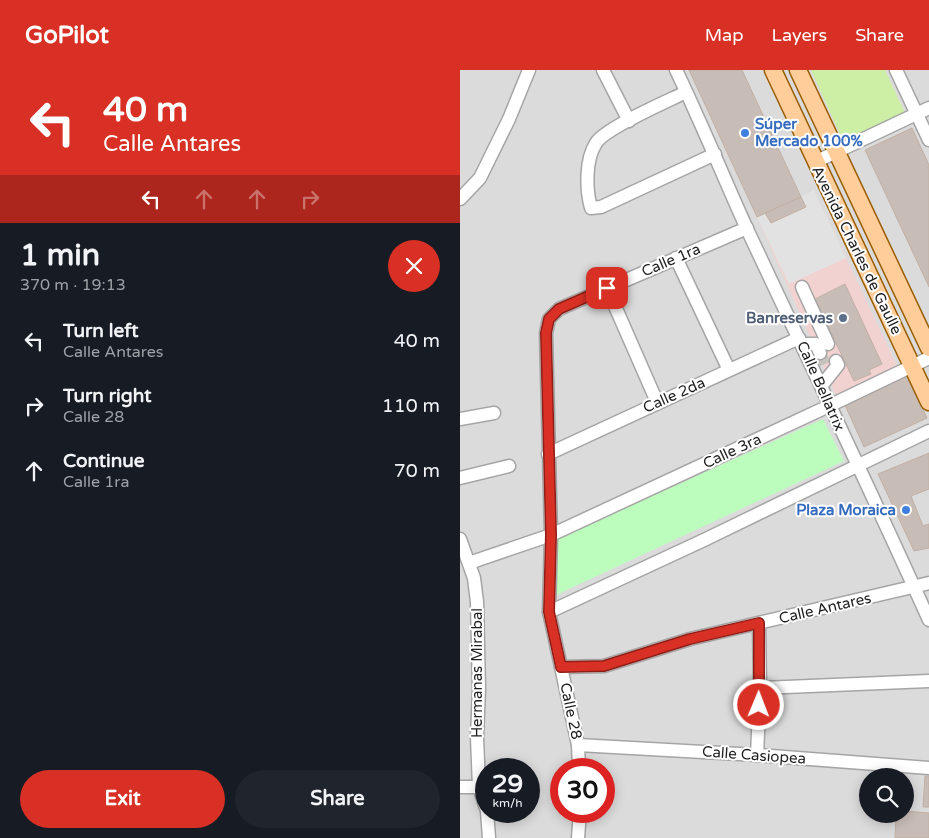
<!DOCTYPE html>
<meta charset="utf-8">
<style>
body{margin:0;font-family:"Varela Round",sans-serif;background:#20242c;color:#f1f3f6;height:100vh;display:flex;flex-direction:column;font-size:19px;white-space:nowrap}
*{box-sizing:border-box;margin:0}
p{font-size:16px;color:#9ea1a6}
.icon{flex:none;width:28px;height:28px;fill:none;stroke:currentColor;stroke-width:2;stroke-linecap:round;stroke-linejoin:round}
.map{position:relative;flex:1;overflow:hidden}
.side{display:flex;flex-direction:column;background:#171b24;width:460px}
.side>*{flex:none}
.banner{background:#d93025;color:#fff;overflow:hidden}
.controls{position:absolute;left:399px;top:698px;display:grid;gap:10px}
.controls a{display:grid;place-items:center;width:55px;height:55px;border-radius:50%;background:#171b24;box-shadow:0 2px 12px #0003;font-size:25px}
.speed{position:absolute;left:15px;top:688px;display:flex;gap:10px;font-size:25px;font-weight:700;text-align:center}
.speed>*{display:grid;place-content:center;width:65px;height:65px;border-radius:50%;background:#171b24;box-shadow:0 2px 12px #0003;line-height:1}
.speed small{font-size:12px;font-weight:400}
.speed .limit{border:8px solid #d22;background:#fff;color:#111}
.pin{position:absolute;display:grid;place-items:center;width:42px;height:42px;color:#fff;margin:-21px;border-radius:10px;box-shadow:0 2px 8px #0006}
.me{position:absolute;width:55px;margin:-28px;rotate:1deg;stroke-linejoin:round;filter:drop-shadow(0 0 4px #0008)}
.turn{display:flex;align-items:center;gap:18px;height:105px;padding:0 20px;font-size:22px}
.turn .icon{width:65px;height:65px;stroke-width:2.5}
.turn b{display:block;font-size:35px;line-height:42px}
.lanes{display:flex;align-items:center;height:48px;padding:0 20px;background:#0003;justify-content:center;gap:25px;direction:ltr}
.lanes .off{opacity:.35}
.round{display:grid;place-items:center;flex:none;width:52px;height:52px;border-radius:26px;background:#20242c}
.summary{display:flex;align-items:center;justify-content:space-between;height:85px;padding:0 20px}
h1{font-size:30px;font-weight:700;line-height:38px}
.cta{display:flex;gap:10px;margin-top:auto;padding:10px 20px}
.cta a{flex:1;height:58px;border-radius:30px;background:#d93025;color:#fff;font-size:20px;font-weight:700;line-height:58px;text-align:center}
.cta a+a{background:#20242c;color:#f1f3f6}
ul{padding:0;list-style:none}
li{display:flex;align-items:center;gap:15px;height:65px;padding:0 20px}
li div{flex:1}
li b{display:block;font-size:19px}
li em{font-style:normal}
header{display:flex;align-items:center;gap:30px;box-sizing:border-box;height:70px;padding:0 25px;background:#d93025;color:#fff}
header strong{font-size:24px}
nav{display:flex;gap:28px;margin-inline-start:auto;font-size:18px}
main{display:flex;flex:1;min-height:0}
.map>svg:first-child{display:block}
.residential{fill:#dcdbdb;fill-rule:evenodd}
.commercial{fill:#f2d1d1}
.grass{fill:#cdeea5}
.park{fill:#bcfdbe}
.parking{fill:#e2e2e2}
.building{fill:#c8bcb6;stroke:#c2b0a4}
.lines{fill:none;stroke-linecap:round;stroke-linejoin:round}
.minor-tunnel{stroke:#c6c2bc;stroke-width:12;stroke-dasharray:12 6;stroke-linecap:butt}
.minor-casing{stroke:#a5a5a5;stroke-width:15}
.major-casing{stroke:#985d00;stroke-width:19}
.minor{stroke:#fff;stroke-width:12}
.major{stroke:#ffcd99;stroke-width:16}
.route-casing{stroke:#8d1f18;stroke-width:12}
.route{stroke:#d93025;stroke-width:9}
.shop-dot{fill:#3f7fe0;stroke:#fff;stroke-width:2}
.service-dot{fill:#5c6f8a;stroke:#fff;stroke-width:2}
.labels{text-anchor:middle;stroke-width:4;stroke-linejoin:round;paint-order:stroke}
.shop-label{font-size:15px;font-weight:bold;fill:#366cbe;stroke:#fff;text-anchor:start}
.street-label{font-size:15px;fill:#1e1e1e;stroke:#fff}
.service-label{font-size:15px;font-weight:bold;fill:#4e5e75;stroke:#fff;text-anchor:end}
</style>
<header>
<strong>GoPilot</strong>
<nav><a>Map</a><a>Layers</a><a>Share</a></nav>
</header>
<main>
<section class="side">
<div class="banner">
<div class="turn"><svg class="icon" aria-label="left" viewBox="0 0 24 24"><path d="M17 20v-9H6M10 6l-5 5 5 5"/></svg><div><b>40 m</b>Calle Antares</div></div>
<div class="lanes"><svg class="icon" aria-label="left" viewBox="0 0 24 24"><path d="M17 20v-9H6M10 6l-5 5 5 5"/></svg><svg class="icon off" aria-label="ahead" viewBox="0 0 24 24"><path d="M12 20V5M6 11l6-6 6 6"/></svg><svg class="icon off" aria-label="ahead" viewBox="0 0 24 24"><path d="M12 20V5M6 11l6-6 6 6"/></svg><svg class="icon off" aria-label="right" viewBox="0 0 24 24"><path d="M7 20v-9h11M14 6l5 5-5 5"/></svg></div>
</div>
<div class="summary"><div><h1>1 min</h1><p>370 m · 19:13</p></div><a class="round" style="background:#d93025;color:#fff"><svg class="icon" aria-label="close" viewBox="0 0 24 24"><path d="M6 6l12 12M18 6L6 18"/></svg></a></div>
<ul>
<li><svg class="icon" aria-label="left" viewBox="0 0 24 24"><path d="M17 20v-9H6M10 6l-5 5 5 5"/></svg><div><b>Turn left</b><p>Calle Antares</p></div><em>40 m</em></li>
<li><svg class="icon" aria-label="right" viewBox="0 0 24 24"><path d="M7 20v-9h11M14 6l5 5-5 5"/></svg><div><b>Turn right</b><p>Calle 28</p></div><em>110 m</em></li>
<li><svg class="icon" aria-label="ahead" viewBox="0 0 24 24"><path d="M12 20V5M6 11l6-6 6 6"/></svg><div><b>Continue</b><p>Calle 1ra</p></div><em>70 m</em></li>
</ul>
<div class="cta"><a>Exit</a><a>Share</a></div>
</section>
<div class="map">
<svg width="469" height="768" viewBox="0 0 469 768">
<rect width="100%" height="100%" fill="#f0ebe3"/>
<path class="residential" d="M0,0H469V768H0ZM26,699H69V741H26ZM101,699H144V741H101ZM408,706H445V744H408Z"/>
<path class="commercial" d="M354,120L437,296L376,325L297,147Z"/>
<path class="grass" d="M351,0H425L445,43L383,71Z"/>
<path class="park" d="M363,349L384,391L96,525L97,469Z"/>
<path class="parking" d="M354,120L386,188L329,214L297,147Z"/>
<g class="building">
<path d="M229,0H282L341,127L297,147Z"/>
<path d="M452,58L469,95V217L405,80Z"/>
<path d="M341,127L346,137L311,153L305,143Z"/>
<path d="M385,214L422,294L409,300L411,304L394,311L355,229Z"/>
<path d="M446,303L467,348L404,377L385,335Z"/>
<path d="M469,383V419L451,426L463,456L469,454V478L454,481L418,404Z"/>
<path d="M465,706H469V737H463Z"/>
<path d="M445,741L469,743V768H435L436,744H445Z"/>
</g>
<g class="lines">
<path class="minor-tunnel" d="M360,283L365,294L364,297"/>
<g class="minor-casing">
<g id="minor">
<path d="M143,0L169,51"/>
<path d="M216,0C241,52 263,106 287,159C348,289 410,419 469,550"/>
<path d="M436,0L469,70"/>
<path d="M226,22C208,31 145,58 136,73C125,90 126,120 131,138L141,137L255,84"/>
<path d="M355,92L469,38"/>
<path d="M0,129L20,108L49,49L69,0"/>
<path d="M216,188L269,300"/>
<path d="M342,217L368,274"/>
<path d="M147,218L197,332"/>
<path d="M342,274H356L360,283"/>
<path d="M362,315L378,295L376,291"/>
<path d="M0,349L34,343"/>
<path d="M88,384L339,268"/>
<path d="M0,408L49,396"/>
<path d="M0,469L14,508L17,532L19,619L17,667L19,717L26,738"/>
<path d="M9,493L91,465L371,335L469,288"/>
<path d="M89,542L244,470L469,361"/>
<path d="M101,597L144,596L230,569L469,513"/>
<path d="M300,618L469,611"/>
<path d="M118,675L297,685L469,698"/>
<path d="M297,685L300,618L299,553"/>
<path d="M119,699L118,675L89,542L91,465L86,263L89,249L99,239L287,158"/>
<path d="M0,717H19"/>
<path d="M27,741L29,768"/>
<path d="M118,768L120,741"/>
</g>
</g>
<g class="major-casing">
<g id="major">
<path d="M313,0L469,332"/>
<path d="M338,0L469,278"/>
</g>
</g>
<use href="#minor" class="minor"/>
<use href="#major" class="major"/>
</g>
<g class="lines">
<g class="route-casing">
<path id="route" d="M147,218L99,239L89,249L86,263L91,465L89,542L101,597L144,596L230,569L299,553V635"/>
</g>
<use href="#route" class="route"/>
</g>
<g class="shop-dot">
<circle cx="285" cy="63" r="5"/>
<circle cx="446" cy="440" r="5"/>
</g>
<circle class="service-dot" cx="383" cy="248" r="5"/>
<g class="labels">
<g class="shop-label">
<text x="295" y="59">Súper<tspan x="295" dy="17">Mercado 100%</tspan></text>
<text x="436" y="445" text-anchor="end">Plaza Moraica</text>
</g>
<g class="street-label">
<text transform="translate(397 180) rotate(64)" y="5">Avenida Charles de Gaulle</text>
<text transform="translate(211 190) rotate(-23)" y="5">Calle 1ra</text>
<text transform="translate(361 316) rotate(66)" y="5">Calle Bellatrix</text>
<text transform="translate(214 325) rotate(-24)" y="5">Calle 2da</text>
<text transform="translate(272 381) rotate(-25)" y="5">Calle 3ra</text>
<text transform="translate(365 538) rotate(-13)" y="5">Calle Antares</text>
<text transform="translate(17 603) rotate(-90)" y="5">Hermanas Mirabal</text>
<text transform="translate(111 641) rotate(78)" y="5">Calle 28</text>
<text transform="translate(294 685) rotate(4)" y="5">Calle Casiopea</text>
</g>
<g class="service-label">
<text x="373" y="253">Banreservas</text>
</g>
</g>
</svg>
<div class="controls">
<a><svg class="icon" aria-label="search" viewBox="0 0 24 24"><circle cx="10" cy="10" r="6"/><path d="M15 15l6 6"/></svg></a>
</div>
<div class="speed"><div>29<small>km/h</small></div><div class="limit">30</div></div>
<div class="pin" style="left:147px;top:218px;background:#d93025"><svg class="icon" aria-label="arrive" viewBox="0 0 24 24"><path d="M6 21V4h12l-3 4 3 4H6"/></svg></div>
<svg class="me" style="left:299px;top:635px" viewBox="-20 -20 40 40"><circle r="17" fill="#d93025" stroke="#fff" stroke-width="3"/><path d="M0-11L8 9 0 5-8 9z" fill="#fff"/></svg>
</div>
</main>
